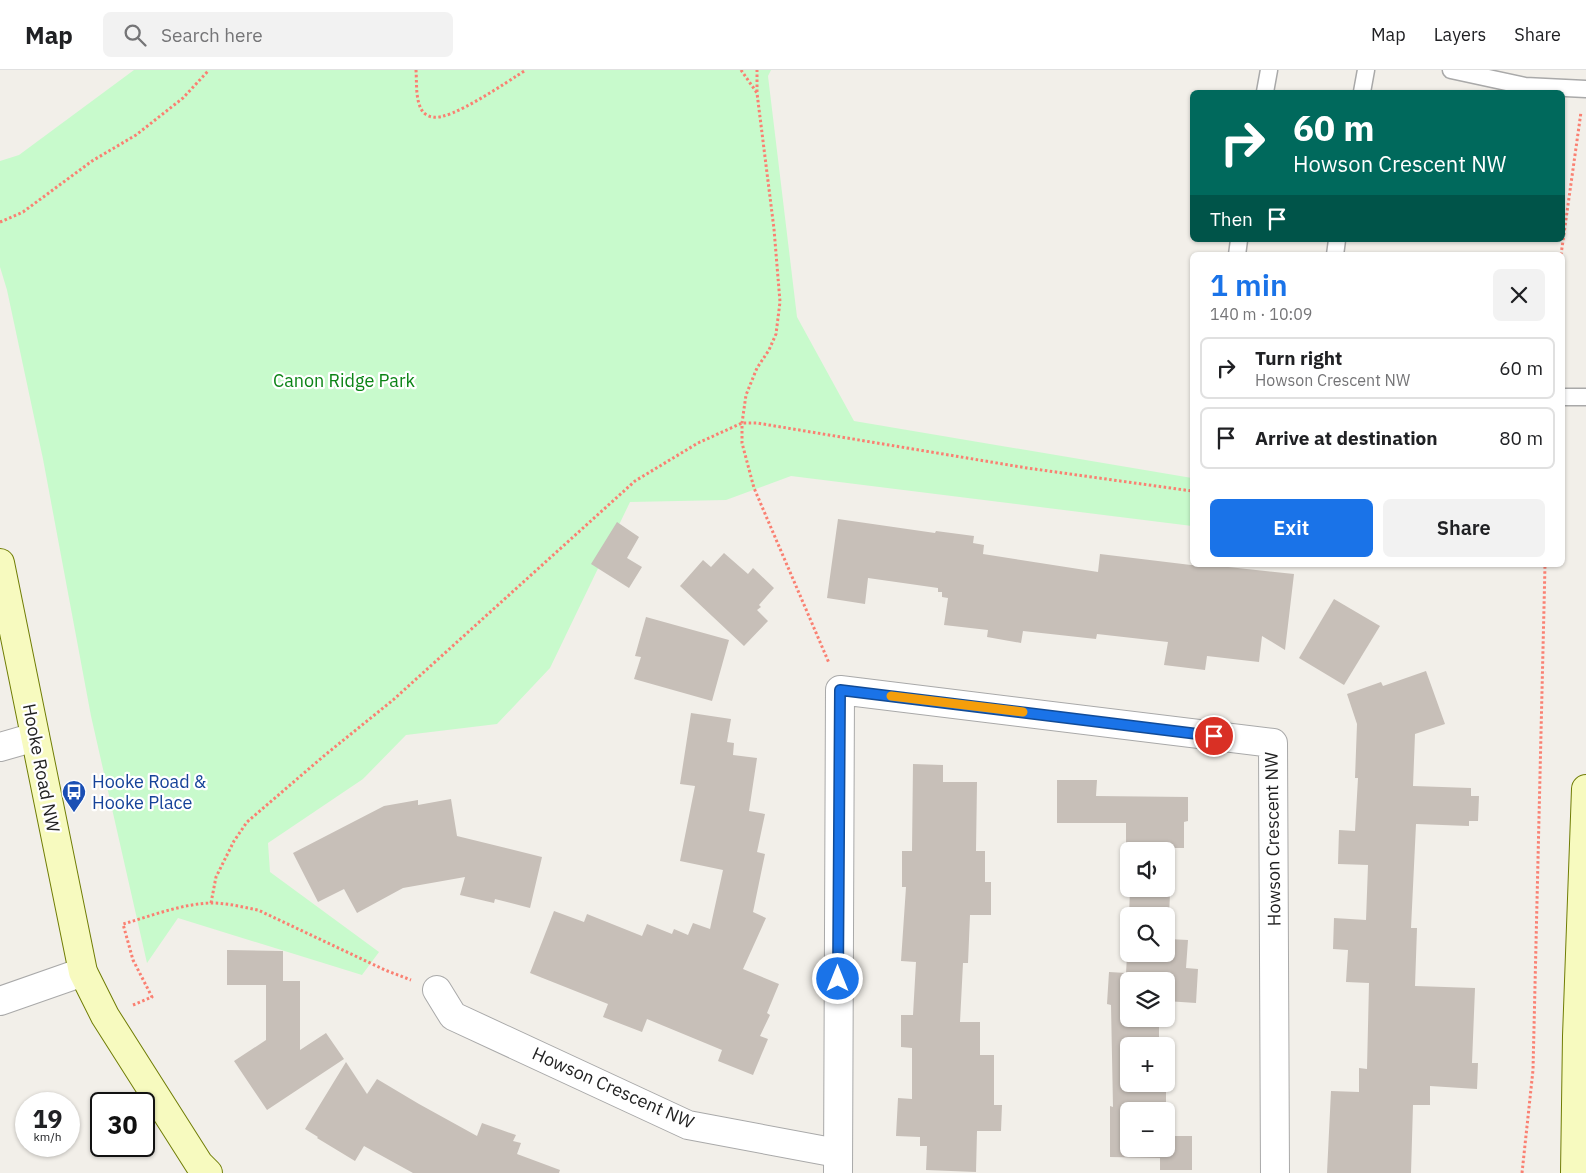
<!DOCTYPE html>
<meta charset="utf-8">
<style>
body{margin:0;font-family:"IBM Plex Sans",sans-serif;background:#f2f2f2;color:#202124;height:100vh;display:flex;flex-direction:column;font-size:19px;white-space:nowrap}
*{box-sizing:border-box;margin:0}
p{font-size:16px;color:#757577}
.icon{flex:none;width:28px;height:28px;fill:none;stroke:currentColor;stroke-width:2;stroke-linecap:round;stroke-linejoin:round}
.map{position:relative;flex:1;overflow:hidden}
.panel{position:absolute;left:1190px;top:182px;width:375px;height:315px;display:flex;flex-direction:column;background:#fff;border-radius:8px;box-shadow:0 1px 4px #0004}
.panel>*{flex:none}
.banner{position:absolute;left:1190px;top:20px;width:375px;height:152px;border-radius:8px;box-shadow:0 1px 4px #0004;background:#00695c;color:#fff;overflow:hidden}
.buttons{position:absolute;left:1120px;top:772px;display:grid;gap:10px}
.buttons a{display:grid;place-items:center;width:55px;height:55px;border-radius:8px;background:#fff;box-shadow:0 1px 4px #0004;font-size:25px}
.speed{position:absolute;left:15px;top:1022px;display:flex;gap:10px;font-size:25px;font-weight:700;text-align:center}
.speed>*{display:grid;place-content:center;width:65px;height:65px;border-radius:50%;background:#fff;box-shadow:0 1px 4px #0004;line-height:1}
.speed small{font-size:12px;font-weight:400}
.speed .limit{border:2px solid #111;border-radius:8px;background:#fff;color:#111}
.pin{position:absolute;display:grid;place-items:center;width:42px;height:42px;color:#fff;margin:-21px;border:2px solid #fff;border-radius:50%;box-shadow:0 1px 5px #0007}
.me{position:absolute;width:55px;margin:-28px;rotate:0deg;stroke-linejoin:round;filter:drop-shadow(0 0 4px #0008)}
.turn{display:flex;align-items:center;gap:18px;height:105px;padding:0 20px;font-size:22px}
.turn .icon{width:65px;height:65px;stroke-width:2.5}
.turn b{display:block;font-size:35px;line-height:42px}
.then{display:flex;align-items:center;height:48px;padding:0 20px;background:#0003;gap:10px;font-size:19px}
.round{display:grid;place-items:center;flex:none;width:52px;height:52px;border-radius:8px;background:#f2f2f2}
.head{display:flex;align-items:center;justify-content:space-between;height:85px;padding:0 20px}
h1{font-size:30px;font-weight:600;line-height:38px;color:#1a73e8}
.cta{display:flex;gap:10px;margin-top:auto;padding:10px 20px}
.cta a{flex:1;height:58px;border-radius:8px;background:#1a73e8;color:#fff;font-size:20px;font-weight:600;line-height:58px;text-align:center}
.cta a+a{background:#f2f2f2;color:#202124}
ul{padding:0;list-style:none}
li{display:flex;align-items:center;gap:15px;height:62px;margin:0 10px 8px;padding:0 10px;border:2px solid #e0e0e0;border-radius:8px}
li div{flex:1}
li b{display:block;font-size:19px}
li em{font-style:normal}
header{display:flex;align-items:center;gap:30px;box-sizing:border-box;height:70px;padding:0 25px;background:#fff;border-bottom:1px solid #e0e0e0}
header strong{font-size:24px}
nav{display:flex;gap:28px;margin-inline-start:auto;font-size:18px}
.search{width:350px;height:45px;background:#f2f2f2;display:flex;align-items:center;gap:12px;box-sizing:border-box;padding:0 18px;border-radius:8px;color:#757577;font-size:19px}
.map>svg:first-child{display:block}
.park{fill:#c8facc}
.building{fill:#c7bfb8;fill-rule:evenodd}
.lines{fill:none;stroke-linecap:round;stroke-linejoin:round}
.lane-casing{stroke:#a9a9a9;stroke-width:19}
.street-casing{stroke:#a9a9a9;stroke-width:30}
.secondary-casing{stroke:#707d05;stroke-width:30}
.path{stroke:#fa8072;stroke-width:3;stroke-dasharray:2.5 2.5;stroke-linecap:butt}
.lane{stroke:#fff;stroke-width:16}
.street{stroke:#fff;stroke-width:28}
.secondary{stroke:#f7fabf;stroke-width:28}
.route-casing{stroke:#114b97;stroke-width:12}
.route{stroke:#1a73e8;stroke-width:9}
.slow{stroke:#f59e0b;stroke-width:9}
.labels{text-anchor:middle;stroke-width:4.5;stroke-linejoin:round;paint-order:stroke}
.park-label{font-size:18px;fill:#0c8416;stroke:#fff}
.street-label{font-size:18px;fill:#222;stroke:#fff}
.transit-label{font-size:18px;fill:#164399;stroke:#fff;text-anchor:start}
</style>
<header>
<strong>Map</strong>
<div class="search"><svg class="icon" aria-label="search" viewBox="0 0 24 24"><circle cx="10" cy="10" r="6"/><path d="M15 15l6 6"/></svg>Search here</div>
<nav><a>Map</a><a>Layers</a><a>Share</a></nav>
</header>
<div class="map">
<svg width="1586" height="1103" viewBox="0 0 1586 1103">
<rect width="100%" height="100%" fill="#f2efe9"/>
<path class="park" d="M134,0H771L768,6L797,247L854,351L1192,408V456L791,406L726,430L630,432L550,598L497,654L406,665L363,709L268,773L270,802L379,882L362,905L178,848L147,893L91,646L43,389L7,220L0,197V91L19,85Z"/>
<g class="building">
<path d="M838,449L935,463L936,461L974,466L973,473L984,475L983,484L1098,502L1100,484L1191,495H1210L1294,504L1285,580L1262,566L1259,592L1207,586L1205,600L1164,595L1168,572L1097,564L1096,569L1023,561L1021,573L987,567L988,560L944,555L948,528L942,527V522H938V518L868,508L865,534L827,528Z"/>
<path d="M617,452L639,467L627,488L642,497L629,518L591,494Z"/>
<path d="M724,483L748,504L753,498L774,518L759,535L761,537L757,540L768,551L744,576L680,516L703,490L711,497Z"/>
<path d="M1334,529L1380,556L1344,615L1299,588Z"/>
<path d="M646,547L729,570L712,631L634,609L641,587L635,586Z"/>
<path d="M1426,601L1445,654L1415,664L1413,716L1471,718V726H1479L1478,751H1469V756L1416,754L1411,858H1417L1415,916L1475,918L1472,993H1478L1477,1019L1430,1016V1035H1413L1411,1103H1327L1331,1021L1359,1022V998L1367,999L1369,913L1346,912L1348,880L1333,879L1334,848L1366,850L1368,795L1338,794L1339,760L1355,761L1358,708H1355L1357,654L1347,624L1381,612L1383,616Z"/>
<path d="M691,643L731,649L727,672L734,673L733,685L757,688L749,741L765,744L757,782L765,784L753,842L766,848L743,899L779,914L767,943L770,945L760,966L768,969L753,1005L718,991L722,980L647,949L642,962L603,947L608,934L530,903L554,841L584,852L587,844L642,866L647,854L672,864L674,859L688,865L693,853L710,859L723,800L680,791L695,716L680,714Z"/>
<path d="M913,694L943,695V712H977L976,781H985V812H991V845H970L968,893H963L960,952H980V985H994V1035H1002L1001,1061H977L976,1102L926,1100L927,1076H920V1067L896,1066L898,1028L912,1029V978L901,977V945H913L916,892L901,891L906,817H902V781H912Z"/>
<path d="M1057,710H1097L1096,726L1188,727V751L1184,752V778H1172L1168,869L1188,870L1186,898L1198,899L1196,933L1166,931V911H1129V949H1159V976H1129V1014H1166V1037H1169V1066H1192V1100H1160V1088L1110,1087V1036L1113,1037L1111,935L1107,934L1109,902L1126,903L1129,851V884H1166V846H1129L1130,819H1166V781H1132L1133,777H1126V753H1057ZM1129,1041H1166V1079H1129Z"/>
<path d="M451,729L457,766L542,787L530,838L495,829L494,833L460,825L465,807L403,818L357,843L344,819L318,832L293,783L384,736L418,730V735Z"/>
<path d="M227,880L283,881V911H300V980L326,963L344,989L267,1040L234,991L266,970V915H227Z"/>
<path d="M346,992L367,1024L377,1009L419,1034L477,1066L482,1053L516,1065L513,1071L521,1073L517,1084L560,1100L559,1103H413L364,1076L355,1091L317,1068L318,1067L305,1059Z"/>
</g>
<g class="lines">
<g class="lane-casing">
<g id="lane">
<path d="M1451,0L1525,16L1586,19"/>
<path d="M1265,22L1269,0"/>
<path d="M1362,22L1366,0"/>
<path d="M1237,185L1239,170"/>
<path d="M1335,185L1337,170"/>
<path d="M1562,327H1586"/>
</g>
</g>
<g class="street-casing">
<g id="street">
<path d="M0,677L35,667"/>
<path d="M437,920L453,946L688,1055L837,1083"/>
<path d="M0,931L83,902"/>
<path d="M838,1103L840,620L1273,673L1275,1103"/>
</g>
</g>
<g class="secondary-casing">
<g id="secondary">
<path d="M0,493L83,902L105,946L199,1094L208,1103"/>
<path d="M1575,1103L1577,966L1586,719"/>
</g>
</g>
<g class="path">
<path d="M416,0C417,13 415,31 423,42C425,44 429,47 433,47C451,51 508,11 526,0"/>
<path d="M741,0L757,23L774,159L780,232L776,264L769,280L757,298L746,325L742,353V373L754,418L829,593"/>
<path d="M757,22V0"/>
<path d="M0,152L23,142L92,91L136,65L183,28L209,0"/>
<path d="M1561,185L1581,42"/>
<path d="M211,833L216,807L234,771L247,752L325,685L393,630L635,411L698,373L742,353H757L1027,398L1192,421"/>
<path d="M133,935L152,927L133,890L123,854C151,846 181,834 211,833C227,833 243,837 258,840L385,900L411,910"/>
<path d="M1522,1103L1533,1000L1545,495"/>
</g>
<use href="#lane" class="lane"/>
<use href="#street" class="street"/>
<use href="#secondary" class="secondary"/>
</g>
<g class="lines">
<g class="route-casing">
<path id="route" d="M838,909L840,620L1214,666"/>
</g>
<use href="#route" class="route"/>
<path class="slow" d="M891,626L1023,642"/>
</g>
<defs>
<g id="bus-pin" transform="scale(1.25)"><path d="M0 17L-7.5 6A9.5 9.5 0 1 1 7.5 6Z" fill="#1a4fb4" stroke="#fff"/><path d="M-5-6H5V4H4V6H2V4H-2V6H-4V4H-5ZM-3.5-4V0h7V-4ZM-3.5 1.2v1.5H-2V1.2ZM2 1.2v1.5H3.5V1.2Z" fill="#fff"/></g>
</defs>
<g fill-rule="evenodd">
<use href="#bus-pin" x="74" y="722"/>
</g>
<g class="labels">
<g class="park-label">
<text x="344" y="317">Canon Ridge Park</text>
</g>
<g class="street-label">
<text transform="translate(41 698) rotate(79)" y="6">Hooke Road NW</text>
<text transform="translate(1273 769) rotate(-91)" y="6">Howson Crescent NW</text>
<text transform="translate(613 1018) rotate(24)" y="6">Howson Crescent NW</text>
</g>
<g class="transit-label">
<text x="92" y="718">Hooke Road &amp;<tspan x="92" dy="21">Hooke Place</tspan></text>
</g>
</g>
</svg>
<div class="buttons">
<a><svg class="icon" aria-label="sound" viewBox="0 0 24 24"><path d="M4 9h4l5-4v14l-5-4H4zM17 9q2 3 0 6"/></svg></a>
<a><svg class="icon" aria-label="search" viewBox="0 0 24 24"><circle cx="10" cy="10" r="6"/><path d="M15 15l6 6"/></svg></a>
<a><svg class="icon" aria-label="layers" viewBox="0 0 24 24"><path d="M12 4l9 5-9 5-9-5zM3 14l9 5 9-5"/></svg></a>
<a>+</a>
<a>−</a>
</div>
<div class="speed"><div>19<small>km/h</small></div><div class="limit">30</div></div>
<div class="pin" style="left:1214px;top:666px;background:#d93025"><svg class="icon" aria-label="arrive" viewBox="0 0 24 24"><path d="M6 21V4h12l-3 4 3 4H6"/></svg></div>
<svg class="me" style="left:838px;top:909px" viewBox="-20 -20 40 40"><circle r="17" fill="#1a73e8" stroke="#fff" stroke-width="3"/><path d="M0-11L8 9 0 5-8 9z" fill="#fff"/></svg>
<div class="banner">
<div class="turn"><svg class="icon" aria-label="right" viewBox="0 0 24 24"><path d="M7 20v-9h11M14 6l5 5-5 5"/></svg><div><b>60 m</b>Howson Crescent NW</div></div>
<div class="then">Then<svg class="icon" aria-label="arrive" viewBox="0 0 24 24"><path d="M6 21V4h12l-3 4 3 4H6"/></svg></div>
</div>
<section class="panel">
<div class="head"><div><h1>1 min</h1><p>140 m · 10:09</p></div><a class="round"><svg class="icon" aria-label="close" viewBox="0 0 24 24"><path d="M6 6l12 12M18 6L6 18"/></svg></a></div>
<ul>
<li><svg class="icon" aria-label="right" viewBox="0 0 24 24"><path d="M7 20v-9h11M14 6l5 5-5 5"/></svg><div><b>Turn right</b><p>Howson Crescent NW</p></div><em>60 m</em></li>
<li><svg class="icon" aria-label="arrive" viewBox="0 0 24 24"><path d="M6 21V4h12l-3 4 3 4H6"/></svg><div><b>Arrive at destination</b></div><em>80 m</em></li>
</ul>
<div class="cta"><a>Exit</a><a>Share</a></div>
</section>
</div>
